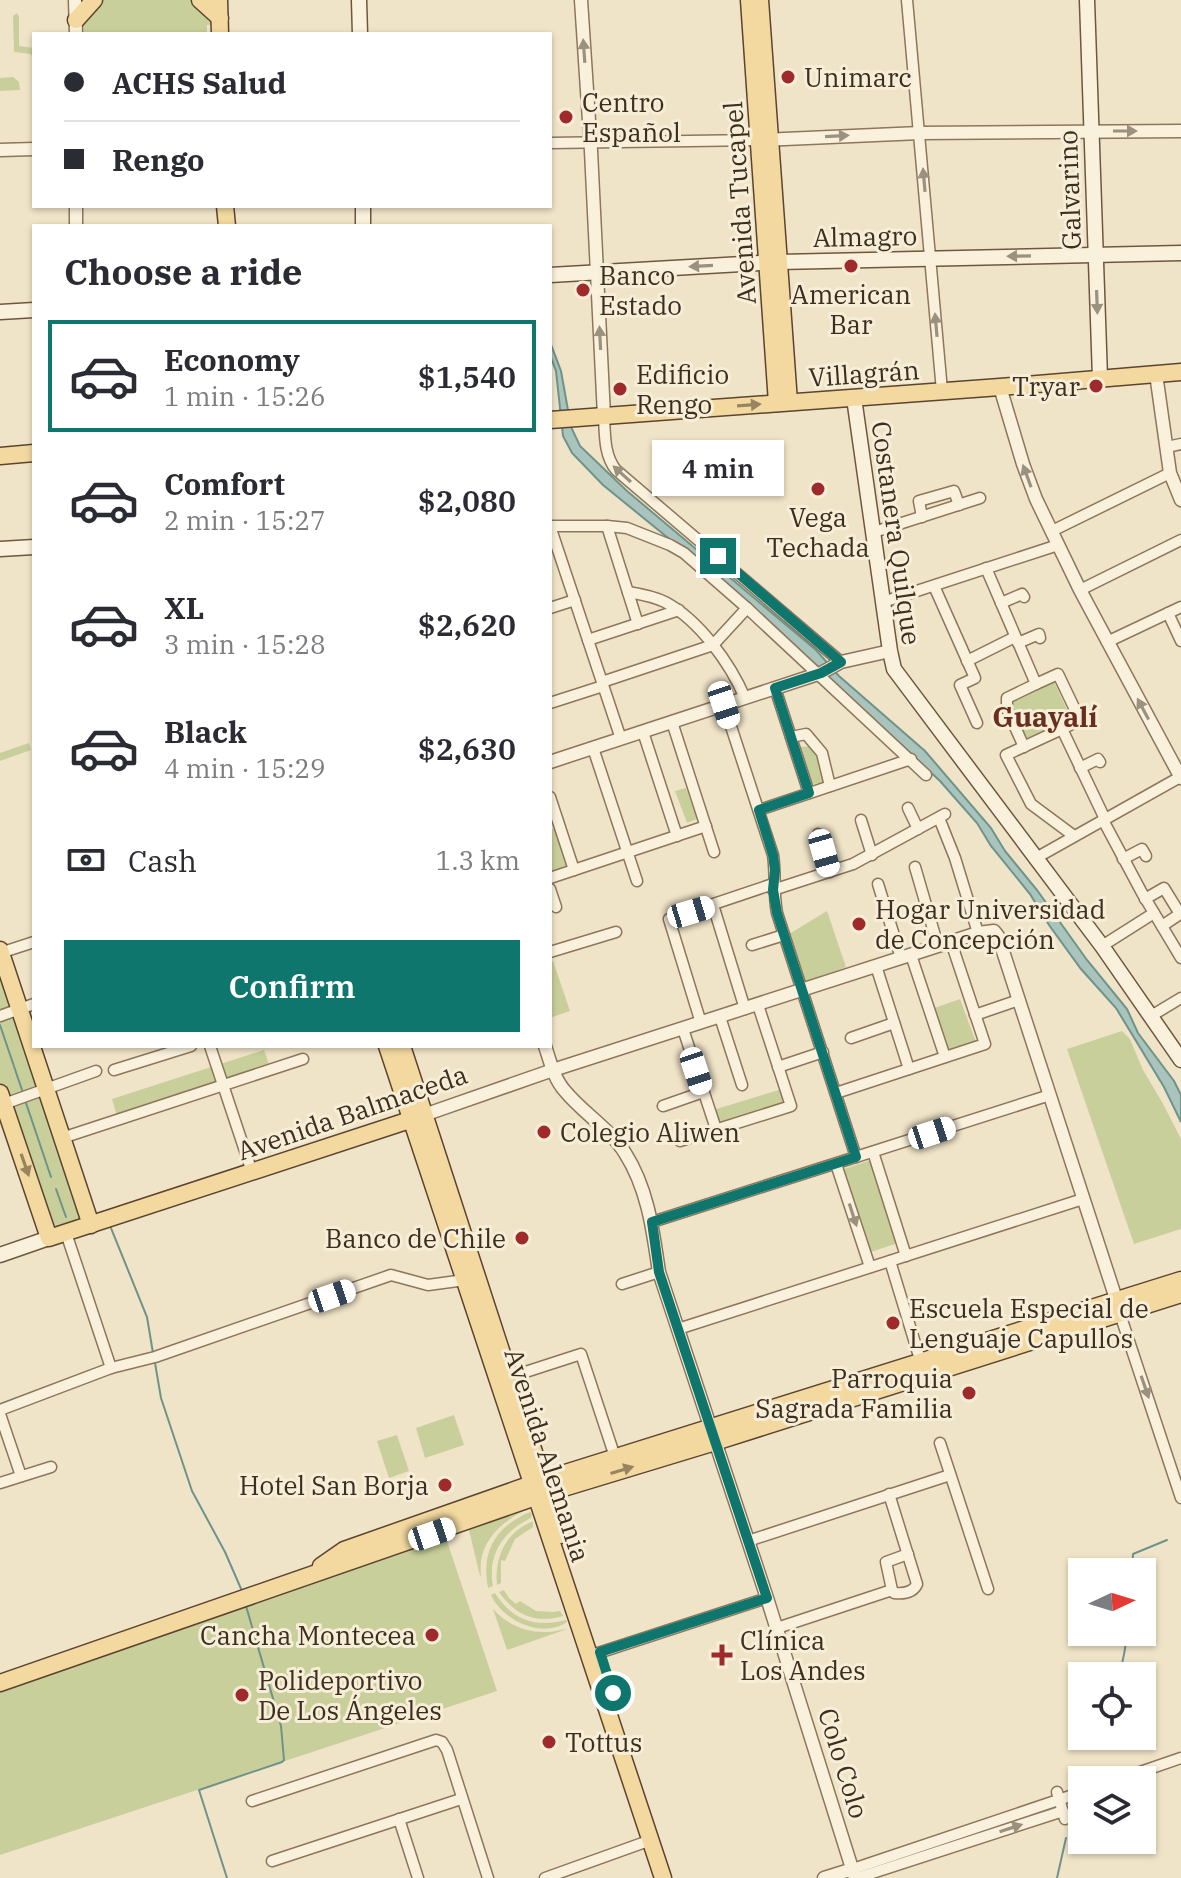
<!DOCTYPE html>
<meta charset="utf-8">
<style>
:root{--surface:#fff;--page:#f2f2f3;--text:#2b2b33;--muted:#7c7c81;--line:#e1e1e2;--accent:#0f766e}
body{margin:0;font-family:"IBM Plex Serif",serif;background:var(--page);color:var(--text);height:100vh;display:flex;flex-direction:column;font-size:30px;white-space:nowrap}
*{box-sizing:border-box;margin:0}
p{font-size:26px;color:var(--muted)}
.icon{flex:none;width:44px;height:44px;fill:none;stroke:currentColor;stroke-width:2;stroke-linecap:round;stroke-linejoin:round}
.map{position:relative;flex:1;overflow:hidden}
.details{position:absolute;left:32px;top:224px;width:520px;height:824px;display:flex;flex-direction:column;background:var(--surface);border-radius:0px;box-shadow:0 2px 6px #0004}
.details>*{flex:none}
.banner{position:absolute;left:32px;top:32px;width:520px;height:176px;border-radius:0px;box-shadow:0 2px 6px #0004;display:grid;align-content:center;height:176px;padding:0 32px;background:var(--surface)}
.needle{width:52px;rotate:86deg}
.tools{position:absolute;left:1068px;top:1558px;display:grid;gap:16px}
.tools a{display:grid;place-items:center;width:88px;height:88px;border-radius:0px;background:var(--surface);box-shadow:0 2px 6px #0004;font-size:40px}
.end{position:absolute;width:36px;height:36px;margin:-18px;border:10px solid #0f766e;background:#fff;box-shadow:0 0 0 4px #fff}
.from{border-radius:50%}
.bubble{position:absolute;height:56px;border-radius:0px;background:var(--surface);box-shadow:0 2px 6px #0004;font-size:26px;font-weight:600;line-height:56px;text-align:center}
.car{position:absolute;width:24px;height:48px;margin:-24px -12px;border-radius:10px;box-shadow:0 0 6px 2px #0007;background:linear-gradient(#fff 24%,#345 0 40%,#fff 0 76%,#345 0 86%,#fff 0)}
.banner b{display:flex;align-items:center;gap:28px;height:76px;font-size:30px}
.banner b+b{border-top:2px solid var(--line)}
.banner i{width:20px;height:20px;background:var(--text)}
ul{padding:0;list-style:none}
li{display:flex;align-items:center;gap:24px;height:112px;margin:0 16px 12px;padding:0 16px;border:4px solid transparent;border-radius:0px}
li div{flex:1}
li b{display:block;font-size:30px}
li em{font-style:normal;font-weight:600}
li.on{border-color:var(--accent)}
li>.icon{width:72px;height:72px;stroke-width:1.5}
h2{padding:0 32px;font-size:36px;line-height:96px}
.pay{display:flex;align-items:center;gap:20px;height:88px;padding:0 32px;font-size:30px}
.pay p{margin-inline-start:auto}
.cta{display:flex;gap:16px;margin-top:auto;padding:16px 32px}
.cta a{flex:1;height:92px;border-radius:0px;background:var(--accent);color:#fff;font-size:32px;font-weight:600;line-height:92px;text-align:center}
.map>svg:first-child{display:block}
</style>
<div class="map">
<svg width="1181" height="1878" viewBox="0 0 1181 1878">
<rect width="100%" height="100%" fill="#f0e4c8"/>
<g fill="#c9cf9b">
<path d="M76 0H218L219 25H207V34H84L83 24H77Z"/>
<path d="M17 13 19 17V46L34 48V81C31 72 35 62 31 54L14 52 13 16Z"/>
<path d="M13 77 19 82 20 90 0 91V78Z"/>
<path d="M1054 682 1071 718 1026 740 1009 704Z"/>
<path d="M29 743 31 750 0 761V753Z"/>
<path d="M810 746 820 756 825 783 810 784 800 747Z"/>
<path d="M686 788 697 819 687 823 675 791Z"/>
<path d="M555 828 567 867 550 874V830Z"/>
<path d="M827 911 846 967 804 983 789 934Z"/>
<path d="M553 961 570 1011 550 1018V962Z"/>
<path d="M0 963 87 1217 48 1229 0 1088Z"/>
<path d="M960 999 976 1042 949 1051 934 1008Z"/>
<path d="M1122 1031 1130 1039 1143 1070 1162 1102 1181 1139V1229L1134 1244 1067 1049Z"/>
<path d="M264 1050 270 1067 117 1116 112 1099Z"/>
<path d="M782 1089 787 1104 718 1125 713 1110Z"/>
<path d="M871 1160 898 1243 868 1253 841 1170Z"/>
<path d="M454 1415 464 1445 425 1458 416 1428Z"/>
<path d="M397 1435 409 1471 389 1478 377 1441Z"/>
<path d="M528 1506 529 1508C502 1521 477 1542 481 1575L480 1576 468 1526Z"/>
<path d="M530 1512 532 1514 531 1518C503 1531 487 1555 493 1586L488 1588C481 1551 495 1527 530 1512Z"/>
<path d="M531 1522H533V1527L515 1539 505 1561 501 1560V1583L497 1585C494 1557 506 1533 531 1522Z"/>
<path d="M446 1538 497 1691 0 1855V1690Z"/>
<path d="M504 1590 509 1598 516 1604 520 1601 536 1611 553 1612 560 1611 563 1616C536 1624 515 1615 499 1592Z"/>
<path d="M495 1593C512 1620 535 1628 566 1620L567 1622C542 1639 503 1621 491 1595Z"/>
<path d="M493 1609C507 1625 527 1633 548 1632 555 1632 562 1629 567 1629L507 1650Z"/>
</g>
<path fill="#a9c4bc" stroke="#6f938a" stroke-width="2" d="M550 342 561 371 571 427 580 446 627 491 816 650 839 676 925 751 991 828 1005 851 1037 890 1087 960 1127 1009 1138 1033 1174 1081 1181 1095V1122L1164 1087 1116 1008 1081 969 1049 925 1030 894 991 846 977 823 940 781 865 711 689 555 603 485 572 453 563 436 556 371 550 355Z"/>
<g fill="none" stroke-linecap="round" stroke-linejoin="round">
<g stroke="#6f938a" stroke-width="2">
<path d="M0 1025 22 1090"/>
<path d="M26 1103 51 1177"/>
<path d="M56 1189 66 1217"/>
<path d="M111 1228 147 1317 153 1353"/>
<path d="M155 1363 161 1398 192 1491 225 1552 242 1591"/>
<path d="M1132 1572 1133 1554 1167 1540"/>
<path d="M1119 1676C1123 1661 1126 1648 1127 1632"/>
<path d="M227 1878 199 1790 282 1762 284 1760 281 1726 246 1606"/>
<path d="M1057 1878 1066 1838"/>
</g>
<defs>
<g id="minor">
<path d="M907 0 942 391"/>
<path d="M550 143 759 140"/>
<path d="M604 416C605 435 604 455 616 470L841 662"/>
<path d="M1167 447 1181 444"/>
<path d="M922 517 919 501 954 491 959 505"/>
<path d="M550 526H607L627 528 670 545 684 553 747 608 926 775"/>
<path d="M550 526 621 739"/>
<path d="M607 526 638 624"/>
<path d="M1052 531 1170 473"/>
<path d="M874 532 980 498"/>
<path d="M986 568 1036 684 1058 674 1080 720 1062 729 1105 819"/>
<path d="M934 586 975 678 960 685 977 723"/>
<path d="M1080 590 1181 540"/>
<path d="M628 592C640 594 653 596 665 602 699 620 730 663 745 698"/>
<path d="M883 602 1058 545"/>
<path d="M1001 603 1022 594 1024 597"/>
<path d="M550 608 575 600"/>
<path d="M1168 613 1181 641"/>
<path d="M588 640 679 610"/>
<path d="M1107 642 1181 607"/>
<path d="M1018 643 1039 634 1040 638"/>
<path d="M967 661 1015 637"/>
<path d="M602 682 713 645 747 608"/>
<path d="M775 688 809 793"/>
<path d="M550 703 603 686"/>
<path d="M724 705 773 855C776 874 773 893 777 913L856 1157"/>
<path d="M672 722 714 852"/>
<path d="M1062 729 1006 755 1031 804 1074 836"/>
<path d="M643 732 677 836"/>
<path d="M791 737 806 734 822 753 830 786"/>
<path d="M1024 747 1007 709V698L1036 684"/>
<path d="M593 748 637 881"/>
<path d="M1080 768 1098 759 1100 762"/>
<path d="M550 797 574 870"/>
<path d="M908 808 918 829"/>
<path d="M759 810 911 759"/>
<path d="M939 818 955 858 978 933"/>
<path d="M861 820 872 855"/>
<path d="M1103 820 1142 893 1181 958"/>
<path d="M818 834 830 872"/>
<path d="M1036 858 1180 777"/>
<path d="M1123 859 1142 849 1146 856"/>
<path d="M915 867 938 946"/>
<path d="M550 878 706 826"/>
<path d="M878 884 901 958"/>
<path d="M550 889 556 907"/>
<path d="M773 890 853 864 945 814"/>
<path d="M1145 899 1164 888 1180 914 1162 926"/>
<path d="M713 905 745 1009"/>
<path d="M752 945 784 935"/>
<path d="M1102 946 1154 913"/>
<path d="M550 952 616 932"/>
<path d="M0 953 34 942"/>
<path d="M911 955 945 1057"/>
<path d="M876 966 909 1069"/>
<path d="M975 1015 1019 1000"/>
<path d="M0 1016 34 1004"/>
<path d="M1151 1016 1181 998"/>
<path d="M720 1017 742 1085"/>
<path d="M701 1023 669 919 773 884"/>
<path d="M683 1029 716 1129"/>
<path d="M851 1038 894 1023"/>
<path d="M210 1046 252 1172"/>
<path d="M778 1067 823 1052"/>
<path d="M114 1070 191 1046"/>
<path d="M836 1093 985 1044 951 942"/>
<path d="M4 1104 96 1071"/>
<path d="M663 1106 703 1092"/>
<path d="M62 1138 303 1059"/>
<path d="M680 1141 791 1106 758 1005"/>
<path d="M873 1152 906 1256"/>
<path d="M836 1164 870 1267"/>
<path d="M652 1222 1050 1095"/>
<path d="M66 1233 111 1368"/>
<path d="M890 1261 922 1366"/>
<path d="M622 1284 659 1272"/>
<path d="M1120 1314 1181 1498"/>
<path d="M678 1329 1083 1199"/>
<path d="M510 1377 581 1354 615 1457"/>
<path d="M0 1410 111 1368 155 1357 391 1275 428 1285 465 1280"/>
<path d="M0 1414 21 1476"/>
<path d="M940 1443 988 1589"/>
<path d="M0 1483 51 1467"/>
<path d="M889 1494 917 1584C913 1593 904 1594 894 1593L892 1590"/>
<path d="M748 1541 950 1475"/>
<path d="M777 1628 892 1590 886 1562 908 1554"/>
<path d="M589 1656 767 1598"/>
<path d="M1117 1780 1181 1758"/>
<path d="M1057 1792 1065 1819"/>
<path d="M252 1801 436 1740 442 1742 447 1750 488 1878"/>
<path d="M399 1819 418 1878"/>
<path d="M272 1861 461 1799"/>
<path d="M853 1869 1082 1792"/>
<path d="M545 1878 651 1840"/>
<path d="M857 1878 1063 1811"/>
</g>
<g id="tertiary">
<path d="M75 0 76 34"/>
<path d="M581 0 591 151 604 416"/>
<path d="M762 140 920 133 1181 131"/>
<path d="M0 150 34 149"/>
<path d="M76 226V206"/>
<path d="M1156 374 1170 473 1181 500"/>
<path d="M1000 387 1023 464 1036 499 1080 590 1181 778"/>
<path d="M550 762 821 673 841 662 890 651"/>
<path d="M545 1046C550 1061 554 1079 565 1091 583 1113 610 1129 625 1153 648 1189 653 1231 659 1272L767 1598 855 1878"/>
<path d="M424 1115 553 1070 978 933 994 931 998 936 1119 1308"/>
<path d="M824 1878 853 1869"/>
</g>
<g id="secondary">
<path d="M359 0 360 34"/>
<path d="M1087 0 1100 378"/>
<path d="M363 206V226"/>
<path d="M550 275 779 262 1181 253"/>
<path d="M0 312 34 310"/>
<path d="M854 398 890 651 894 669 1102 946 1181 1060"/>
<path d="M0 549 34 547"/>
<path d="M0 1255 49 1238"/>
</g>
<g id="primary">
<path d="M200 0 220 18"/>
<path d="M219 0 220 34"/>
<path d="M749 0 777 403"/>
<path d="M760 0 789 402"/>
<path d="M76 20 94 0"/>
<path d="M225 206 227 226"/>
<path d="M550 420 1000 387 1181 372"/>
<path d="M0 456 34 453"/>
<path d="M0 950 91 1225"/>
<path d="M387 1046 663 1878"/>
<path d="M402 1046 561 1535"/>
<path d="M0 1093 49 1238 419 1117"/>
<path d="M321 1566 344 1550 543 1480 1181 1280"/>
<path d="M0 1683 547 1493 715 1442 1181 1294"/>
</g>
</defs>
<use href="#minor" stroke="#8d765c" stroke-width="13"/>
<use href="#tertiary" stroke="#8d765c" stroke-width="15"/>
<use href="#secondary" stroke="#6f573f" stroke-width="17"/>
<use href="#primary" stroke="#5b4430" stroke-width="19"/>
<use href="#minor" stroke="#faf1dc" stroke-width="10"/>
<use href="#tertiary" stroke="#faf1dc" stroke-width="12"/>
<use href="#secondary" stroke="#faf1dc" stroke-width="14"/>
<use href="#primary" stroke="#f3d9a0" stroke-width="16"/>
</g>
<defs><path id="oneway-solid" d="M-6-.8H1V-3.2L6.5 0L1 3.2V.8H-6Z" transform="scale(2)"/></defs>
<g fill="#9c907e">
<use href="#oneway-solid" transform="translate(584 51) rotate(-94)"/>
<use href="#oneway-solid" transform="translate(1125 131)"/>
<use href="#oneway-solid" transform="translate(837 136) rotate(-3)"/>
<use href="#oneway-solid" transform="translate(924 180) rotate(-95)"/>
<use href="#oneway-solid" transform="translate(1019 256) rotate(179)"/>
<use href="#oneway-solid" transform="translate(701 266) rotate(177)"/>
<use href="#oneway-solid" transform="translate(1097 302) rotate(88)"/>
<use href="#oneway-solid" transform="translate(936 325) rotate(-95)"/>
<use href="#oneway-solid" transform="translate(600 338) rotate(-93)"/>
<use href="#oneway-solid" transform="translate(622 474) rotate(-138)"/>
<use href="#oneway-solid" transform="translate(1027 476) rotate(-110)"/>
<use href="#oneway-solid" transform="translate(1143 709) rotate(-118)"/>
<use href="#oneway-solid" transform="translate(853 1215) rotate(72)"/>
<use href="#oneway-solid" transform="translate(1145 1387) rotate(71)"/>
<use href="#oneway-solid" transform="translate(1011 1828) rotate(-18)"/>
</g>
<g fill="#988460">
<use href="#oneway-solid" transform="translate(749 405) rotate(-4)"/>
<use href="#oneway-solid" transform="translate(25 1165) rotate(71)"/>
<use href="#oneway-solid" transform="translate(622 1470) rotate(-17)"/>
</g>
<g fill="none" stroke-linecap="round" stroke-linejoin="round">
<path stroke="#0f766e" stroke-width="10" d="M613 1693 600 1652 767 1598 659 1272 652 1222 856 1157 777 913 773 890 775 870 773 855 759 810 809 793 775 688 821 673 841 662 718 556"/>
</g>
<g fill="#9e2a2b" stroke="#f7eed8" stroke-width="3">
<circle cx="788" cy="77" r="8"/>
<circle cx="566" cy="117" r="8"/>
<circle cx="851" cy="266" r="8"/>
<circle cx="583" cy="290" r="8"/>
<circle cx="1096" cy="386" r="8"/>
<circle cx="620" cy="389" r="8"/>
<circle cx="818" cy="489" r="8"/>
<circle cx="859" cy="924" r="8"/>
<circle cx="544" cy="1132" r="8"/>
<circle cx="522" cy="1238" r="8"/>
<circle cx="893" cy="1323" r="8"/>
<circle cx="969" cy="1393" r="8"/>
<circle cx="445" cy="1485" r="8"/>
<circle cx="432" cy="1635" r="8"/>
<path d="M718 1643h8v8h8v8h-8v8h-8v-8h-8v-8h8z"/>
<circle cx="242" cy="1695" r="8"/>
<circle cx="549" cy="1742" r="8"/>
</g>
<g text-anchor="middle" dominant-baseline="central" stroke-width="6" stroke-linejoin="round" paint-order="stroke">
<g font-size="26" fill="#3d2e20" stroke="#f7eed8" text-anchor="start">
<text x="804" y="77">Unimarc</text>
<text x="582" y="102">Centro<tspan x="582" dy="30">Español</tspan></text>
<text x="599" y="275">Banco<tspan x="599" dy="30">Estado</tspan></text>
<text x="851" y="294" text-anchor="middle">American<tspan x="851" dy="30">Bar</tspan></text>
<text x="636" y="374">Edificio<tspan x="636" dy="30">Rengo</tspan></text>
<text x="1080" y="386" text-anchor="end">Tryar</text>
<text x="818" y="517" text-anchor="middle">Vega<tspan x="818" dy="30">Techada</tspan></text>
<text x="875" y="909">Hogar Universidad<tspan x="875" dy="30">de Concepción</tspan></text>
<text x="560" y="1132">Colegio Aliwen</text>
<text x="506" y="1238" text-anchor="end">Banco de Chile</text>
<text x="909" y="1308">Escuela Especial de<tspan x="909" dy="30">Lenguaje Capullos</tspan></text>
<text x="953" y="1378" text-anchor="end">Parroquia<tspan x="953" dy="30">Sagrada Familia</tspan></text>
<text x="429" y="1485" text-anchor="end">Hotel San Borja</text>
<text x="416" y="1635" text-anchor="end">Cancha Montecea</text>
<text x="740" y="1640">Clínica<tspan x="740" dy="30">Los Andes</tspan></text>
<text x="258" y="1680">Polideportivo<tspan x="258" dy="30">De Los Ángeles</tspan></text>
<text x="565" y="1742">Tottus</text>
</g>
<g font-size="26" fill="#3d2e20" stroke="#f7eed8">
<text transform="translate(1069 190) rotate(-92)">Galvarino</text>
<text transform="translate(739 203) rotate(-94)">Avenida Tucapel</text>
<text transform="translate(865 236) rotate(-1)">Almagro</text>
<text transform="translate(864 373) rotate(-4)">Villagrán</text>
<text transform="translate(897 533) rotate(82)">Costanera Quilque</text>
<text transform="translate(352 1112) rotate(-19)">Avenida Balmaceda</text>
<text transform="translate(548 1455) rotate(72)">Avenida Alemania</text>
<text transform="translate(844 1763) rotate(73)">Colo Colo</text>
</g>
<g font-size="28" font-weight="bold" fill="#6b2e1e" stroke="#f7eed8">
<text x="1045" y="716">Guayalí</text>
</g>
</g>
</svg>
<div class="tools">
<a><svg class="needle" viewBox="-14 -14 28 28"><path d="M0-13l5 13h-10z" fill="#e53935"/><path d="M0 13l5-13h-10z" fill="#7c7c81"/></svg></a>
<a><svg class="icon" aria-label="locate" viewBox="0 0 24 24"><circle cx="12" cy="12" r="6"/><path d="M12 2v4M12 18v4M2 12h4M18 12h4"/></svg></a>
<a><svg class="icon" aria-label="layers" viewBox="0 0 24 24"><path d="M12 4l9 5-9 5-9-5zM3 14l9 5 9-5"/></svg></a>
</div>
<i class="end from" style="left:613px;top:1693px"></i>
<i class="end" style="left:718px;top:556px"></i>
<div class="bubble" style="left:652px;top:440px;width:132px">4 min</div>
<i class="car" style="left:724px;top:705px;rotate:162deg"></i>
<i class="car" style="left:824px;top:853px;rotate:164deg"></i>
<i class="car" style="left:691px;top:912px;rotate:73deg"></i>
<i class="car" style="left:696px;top:1071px;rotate:162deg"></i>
<i class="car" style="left:932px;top:1133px;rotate:72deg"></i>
<i class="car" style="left:332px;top:1296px;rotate:71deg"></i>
<i class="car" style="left:432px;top:1534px;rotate:71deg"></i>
<div class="banner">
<b><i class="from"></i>ACHS Salud</b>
<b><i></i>Rengo</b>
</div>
<section class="details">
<h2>Choose a ride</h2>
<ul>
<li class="on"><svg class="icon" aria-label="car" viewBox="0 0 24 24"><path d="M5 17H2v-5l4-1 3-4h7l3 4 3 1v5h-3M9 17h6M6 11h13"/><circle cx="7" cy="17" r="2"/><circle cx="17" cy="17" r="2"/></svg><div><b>Economy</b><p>1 min · 15:26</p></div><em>$1,540</em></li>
<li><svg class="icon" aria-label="car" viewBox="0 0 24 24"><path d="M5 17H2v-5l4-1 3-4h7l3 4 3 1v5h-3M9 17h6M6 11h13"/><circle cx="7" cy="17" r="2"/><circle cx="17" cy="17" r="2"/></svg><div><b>Comfort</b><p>2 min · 15:27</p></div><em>$2,080</em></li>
<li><svg class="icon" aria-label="car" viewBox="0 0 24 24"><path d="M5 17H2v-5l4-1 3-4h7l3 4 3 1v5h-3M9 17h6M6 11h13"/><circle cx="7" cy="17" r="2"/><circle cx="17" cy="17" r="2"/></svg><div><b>XL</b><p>3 min · 15:28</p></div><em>$2,620</em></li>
<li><svg class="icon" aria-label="car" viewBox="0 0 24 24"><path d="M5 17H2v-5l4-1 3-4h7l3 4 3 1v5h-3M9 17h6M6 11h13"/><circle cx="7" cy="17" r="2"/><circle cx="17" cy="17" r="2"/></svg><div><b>Black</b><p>4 min · 15:29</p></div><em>$2,630</em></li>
</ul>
<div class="pay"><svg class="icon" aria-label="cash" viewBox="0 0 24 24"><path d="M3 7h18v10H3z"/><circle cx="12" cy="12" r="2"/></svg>Cash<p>1.3 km</p></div>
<div class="cta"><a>Confirm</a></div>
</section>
</div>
